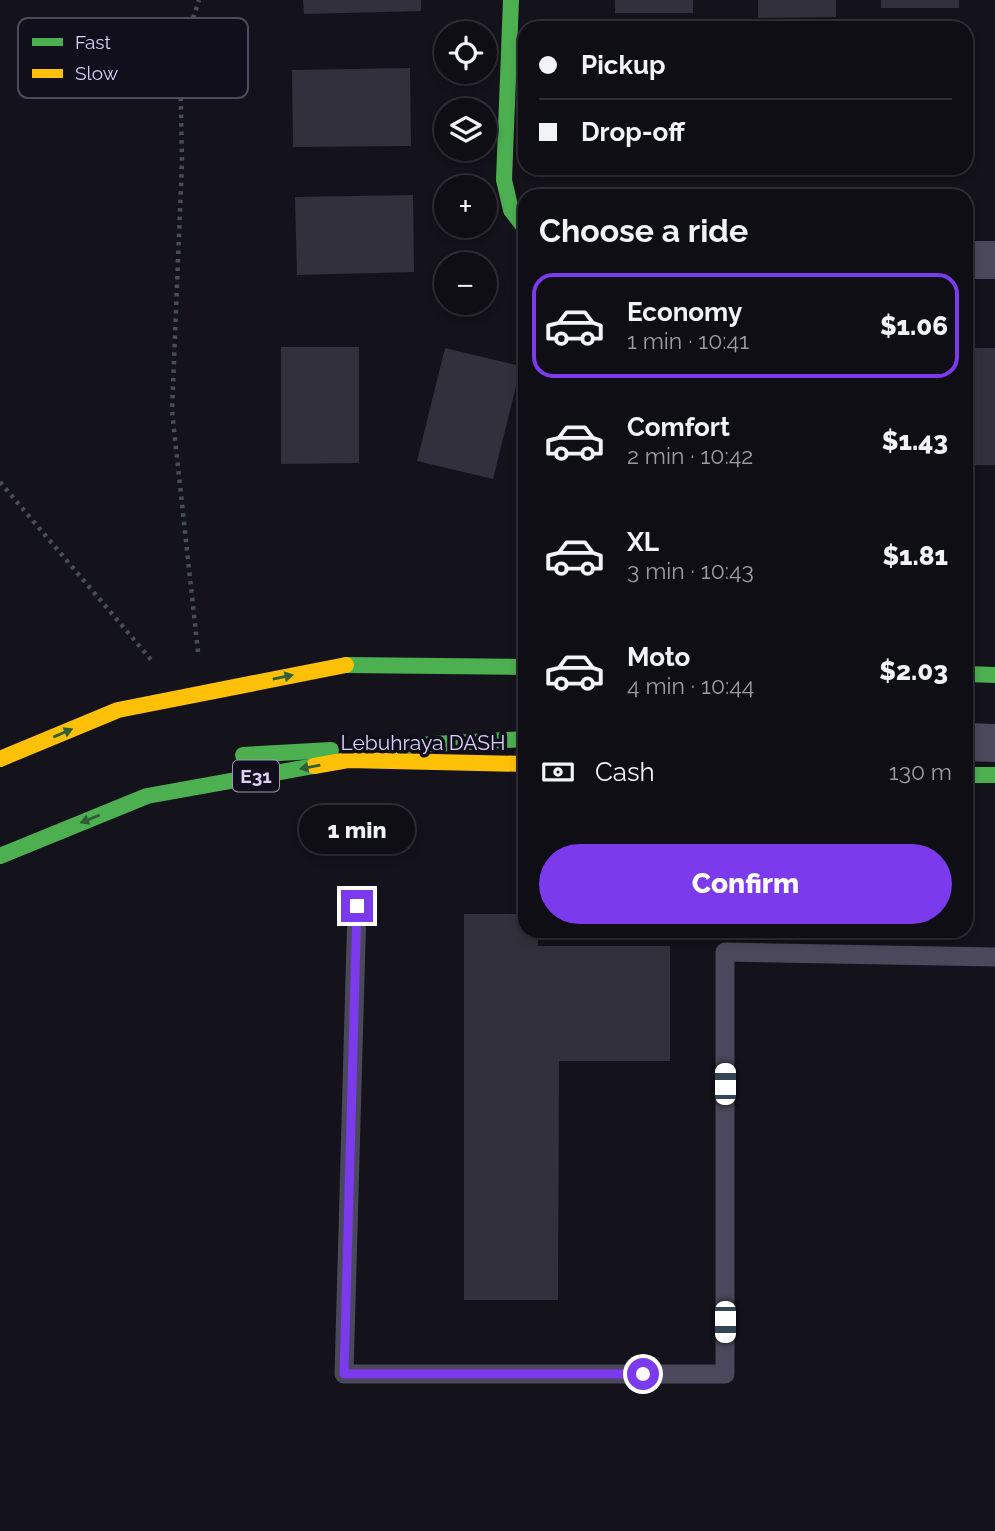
<!DOCTYPE html>
<meta charset="utf-8">
<style>
:root{--surface:#0f0e14;--page:#18171d;--text:#f1f3f6;--muted:#9b9ca0;--line:#2f2e34;--accent:#7c3aed}
body{margin:0;font-family:Raleway,sans-serif;background:var(--page);color:var(--text);height:100vh;display:flex;flex-direction:column;font-size:26px;white-space:nowrap}
*{box-sizing:border-box;margin:0}
p{font-size:23px;color:var(--muted)}
.icon{flex:none;width:38px;height:38px;fill:none;stroke:currentColor;stroke-width:2;stroke-linecap:round;stroke-linejoin:round}
.map{position:relative;flex:1;overflow:hidden}
.sheet{position:absolute;left:518px;top:189px;width:455px;height:749px;display:flex;flex-direction:column;background:var(--surface);border-radius:21px;box-shadow:0 4px 10px #0003,0 0 0 2px var(--line)}
.sheet>*{flex:none}
.guide{position:absolute;left:518px;top:21px;width:455px;height:154px;border-radius:21px;box-shadow:0 4px 10px #0003,0 0 0 2px var(--line);display:grid;align-content:center;height:154px;padding:0 21px;background:var(--surface)}
.buttons{position:absolute;left:434px;top:21px;display:grid;gap:14px}
.buttons a{display:grid;place-items:center;width:63px;height:63px;border-radius:50%;background:var(--surface);box-shadow:0 4px 10px #0003,0 0 0 2px var(--line);font-size:35px}
.end{position:absolute;width:32px;height:32px;margin:-16px;border:9px solid #7c3aed;background:#fff;box-shadow:0 0 0 4px #fff}
.from{border-radius:50%}
.bubble{position:absolute;height:49px;border-radius:24px;background:var(--surface);box-shadow:0 4px 10px #0003,0 0 0 2px var(--line);font-size:23px;font-weight:800;line-height:49px;text-align:center}
.car{position:absolute;width:21px;height:42px;margin:-21px -10px;border-radius:9px;box-shadow:0 0 5px 2px #0007;background:linear-gradient(#fff 24%,#345 0 40%,#fff 0 76%,#345 0 86%,#fff 0)}
.guide b{display:flex;align-items:center;gap:24px;height:66px;font-size:26px}
.guide b+b{border-top:2px solid var(--line)}
.guide i{width:18px;height:18px;background:var(--text)}
ul{padding:0;list-style:none}
li{display:flex;align-items:center;gap:21px;height:105px;margin:0 14px 10px;padding:0 7px;border:4px solid transparent;border-radius:21px}
li div{flex:1}
li b{display:block;font-size:26px}
li em{font-style:normal;font-weight:800}
li.selected{border-color:var(--accent)}
li>.icon{width:63px;height:63px;stroke-width:1.5}
h2{padding:0 21px;font-size:32px;line-height:84px}
.pay{display:flex;align-items:center;gap:18px;height:77px;padding:0 21px;font-size:26px}
.pay p{margin-inline-start:auto}
.cta{display:flex;gap:14px;margin-top:auto;padding:14px 21px}
.cta a{flex:1;height:80px;border-radius:42px;background:var(--accent);color:#fff;font-size:28px;font-weight:800;line-height:80px;text-align:center}
.map>svg:first-child{display:block}
</style>
<div class="map">
<svg width="995" height="1531" viewBox="0 0 995 1531">
<rect width="100%" height="100%" fill="#14121a"/>
<g fill="#32303c">
<path d="M303 0H421V11L304 14Z"/>
<rect x="615" y="0" width="78" height="13"/>
<path d="M758 0H836V17L758 18Z"/>
<rect x="881" y="0" width="78" height="8"/>
<path d="M410 68 411 146 293 147 292 70Z"/>
<rect x="610" y="168" width="78" height="7"/>
<path d="M746 168H824V173L746 174Z"/>
<rect x="874" y="168" width="78" height="7"/>
<path d="M413 195 414 272 297 275 295 197Z"/>
<path d="M281 347H359V463L281 464Z"/>
<path d="M445 348 521 366 493 479 417 461Z"/>
<rect x="966" y="348" width="29" height="117"/>
<path d="M464 914H525V931H538V946H670V1061H559L558 1300H464Z"/>
</g>
<g fill="none" stroke-linecap="round" stroke-linejoin="round">
<g stroke="#464e59" stroke-width="4.5" stroke-dasharray="3.5 5" stroke-linecap="butt">
<path d="M0 482 153 662"/>
<path d="M198 652 172 411 182 161 180 59 199 0"/>
</g>
<path stroke="#4a485a" stroke-width="19" d="M357 906 344 1374H725V952L995 957"/>
<g stroke="#4a485a" stroke-width="38">
<path d="M966 260H995"/>
<path d="M966 742 995 743"/>
</g>
<g stroke="#4caf50" stroke-width="16">
<path d="M511 0 504 180 511 210 525 228"/>
<path d="M966 674 995 675"/>
<path d="M398 746 525 739"/>
<path d="M243 755 331 750"/>
<path d="M966 775H995"/>
<path d="M0 856 147 796 314 766"/>
</g>
<path stroke="#ffc107" stroke-width="16" d="M314 766 348 760 525 764"/>
<path stroke="#4caf50" stroke-width="16" d="M346 665 525 667"/>
<path stroke="#ffc107" stroke-width="16" d="M0 759 118 710 346 665"/>
</g>
<defs><path id="oneway-solid" d="M-6-.8H1V-3.2L6.5 0L1 3.2V.8H-6Z" transform="scale(1.75)"/></defs>
<g fill="#2f5f36">
<use href="#oneway-solid" transform="translate(283 677) rotate(-11)"/>
<use href="#oneway-solid" transform="translate(63 733) rotate(-23)"/>
<use href="#oneway-solid" transform="translate(310 767) rotate(170)"/>
<use href="#oneway-solid" transform="translate(90 819) rotate(158)"/>
</g>
<g fill="none" stroke-linecap="round" stroke-linejoin="round">
<path stroke="#7c3aed" stroke-width="9" d="M357 906 344 1374H643"/>
</g>
<g text-anchor="middle" dominant-baseline="central" stroke-width="7" stroke-linejoin="round" paint-order="stroke">
<rect fill="#120f1d" stroke="#9d97b7" stroke-width="2" x="233" y="760.5" width="46" height="31" rx="5"/>
<g font-size="19" font-weight="bold" fill="#d9d1f9">
<text x="256" y="776">E31</text>
</g>
<g font-size="21" fill="#d9d1f9" stroke="#120f1d">
<text x="423" y="742">Lebuhraya DASH</text>
</g>
</g>
<rect x="18" y="18" width="230" height="80" rx="10" fill="#120f1d" stroke="#4e495f" stroke-width="2"/>
<rect x="32" y="38" width="31" height="8" fill="#4caf50"/>
<rect x="32" y="69" width="31" height="9" fill="#ffc107"/>
<g font-size="19" fill="#d9d1f9">
<text x="75" y="49">Fast</text>
<text x="75" y="80">Slow</text>
</g>
</svg>
<div class="buttons">
<a><svg class="icon" aria-label="locate" viewBox="0 0 24 24"><circle cx="12" cy="12" r="6"/><path d="M12 2v4M12 18v4M2 12h4M18 12h4"/></svg></a>
<a><svg class="icon" aria-label="layers" viewBox="0 0 24 24"><path d="M12 4l9 5-9 5-9-5zM3 14l9 5 9-5"/></svg></a>
<a>+</a>
<a>−</a>
</div>
<i class="end from" style="left:643px;top:1374px"></i>
<i class="end" style="left:357px;top:906px"></i>
<div class="bubble" style="left:299px;top:805px;width:116px">1 min</div>
<i class="car" style="left:725px;top:1084px;rotate:0deg"></i>
<i class="car" style="left:725px;top:1322px;rotate:180deg"></i>
<div class="guide">
<b><i class="from"></i>Pickup</b>
<b><i></i>Drop-off</b>
</div>
<section class="sheet">
<h2>Choose a ride</h2>
<ul>
<li class="selected"><svg class="icon" aria-label="car" viewBox="0 0 24 24"><path d="M5 17H2v-5l4-1 3-4h7l3 4 3 1v5h-3M9 17h6M6 11h13"/><circle cx="7" cy="17" r="2"/><circle cx="17" cy="17" r="2"/></svg><div><b>Economy</b><p>1 min · 10:41</p></div><em>$1.06</em></li>
<li><svg class="icon" aria-label="car" viewBox="0 0 24 24"><path d="M5 17H2v-5l4-1 3-4h7l3 4 3 1v5h-3M9 17h6M6 11h13"/><circle cx="7" cy="17" r="2"/><circle cx="17" cy="17" r="2"/></svg><div><b>Comfort</b><p>2 min · 10:42</p></div><em>$1.43</em></li>
<li><svg class="icon" aria-label="car" viewBox="0 0 24 24"><path d="M5 17H2v-5l4-1 3-4h7l3 4 3 1v5h-3M9 17h6M6 11h13"/><circle cx="7" cy="17" r="2"/><circle cx="17" cy="17" r="2"/></svg><div><b>XL</b><p>3 min · 10:43</p></div><em>$1.81</em></li>
<li><svg class="icon" aria-label="car" viewBox="0 0 24 24"><path d="M5 17H2v-5l4-1 3-4h7l3 4 3 1v5h-3M9 17h6M6 11h13"/><circle cx="7" cy="17" r="2"/><circle cx="17" cy="17" r="2"/></svg><div><b>Moto</b><p>4 min · 10:44</p></div><em>$2.03</em></li>
</ul>
<div class="pay"><svg class="icon" aria-label="cash" viewBox="0 0 24 24"><path d="M3 7h18v10H3z"/><circle cx="12" cy="12" r="2"/></svg>Cash<p>130 m</p></div>
<div class="cta"><a>Confirm</a></div>
</section>
</div>
